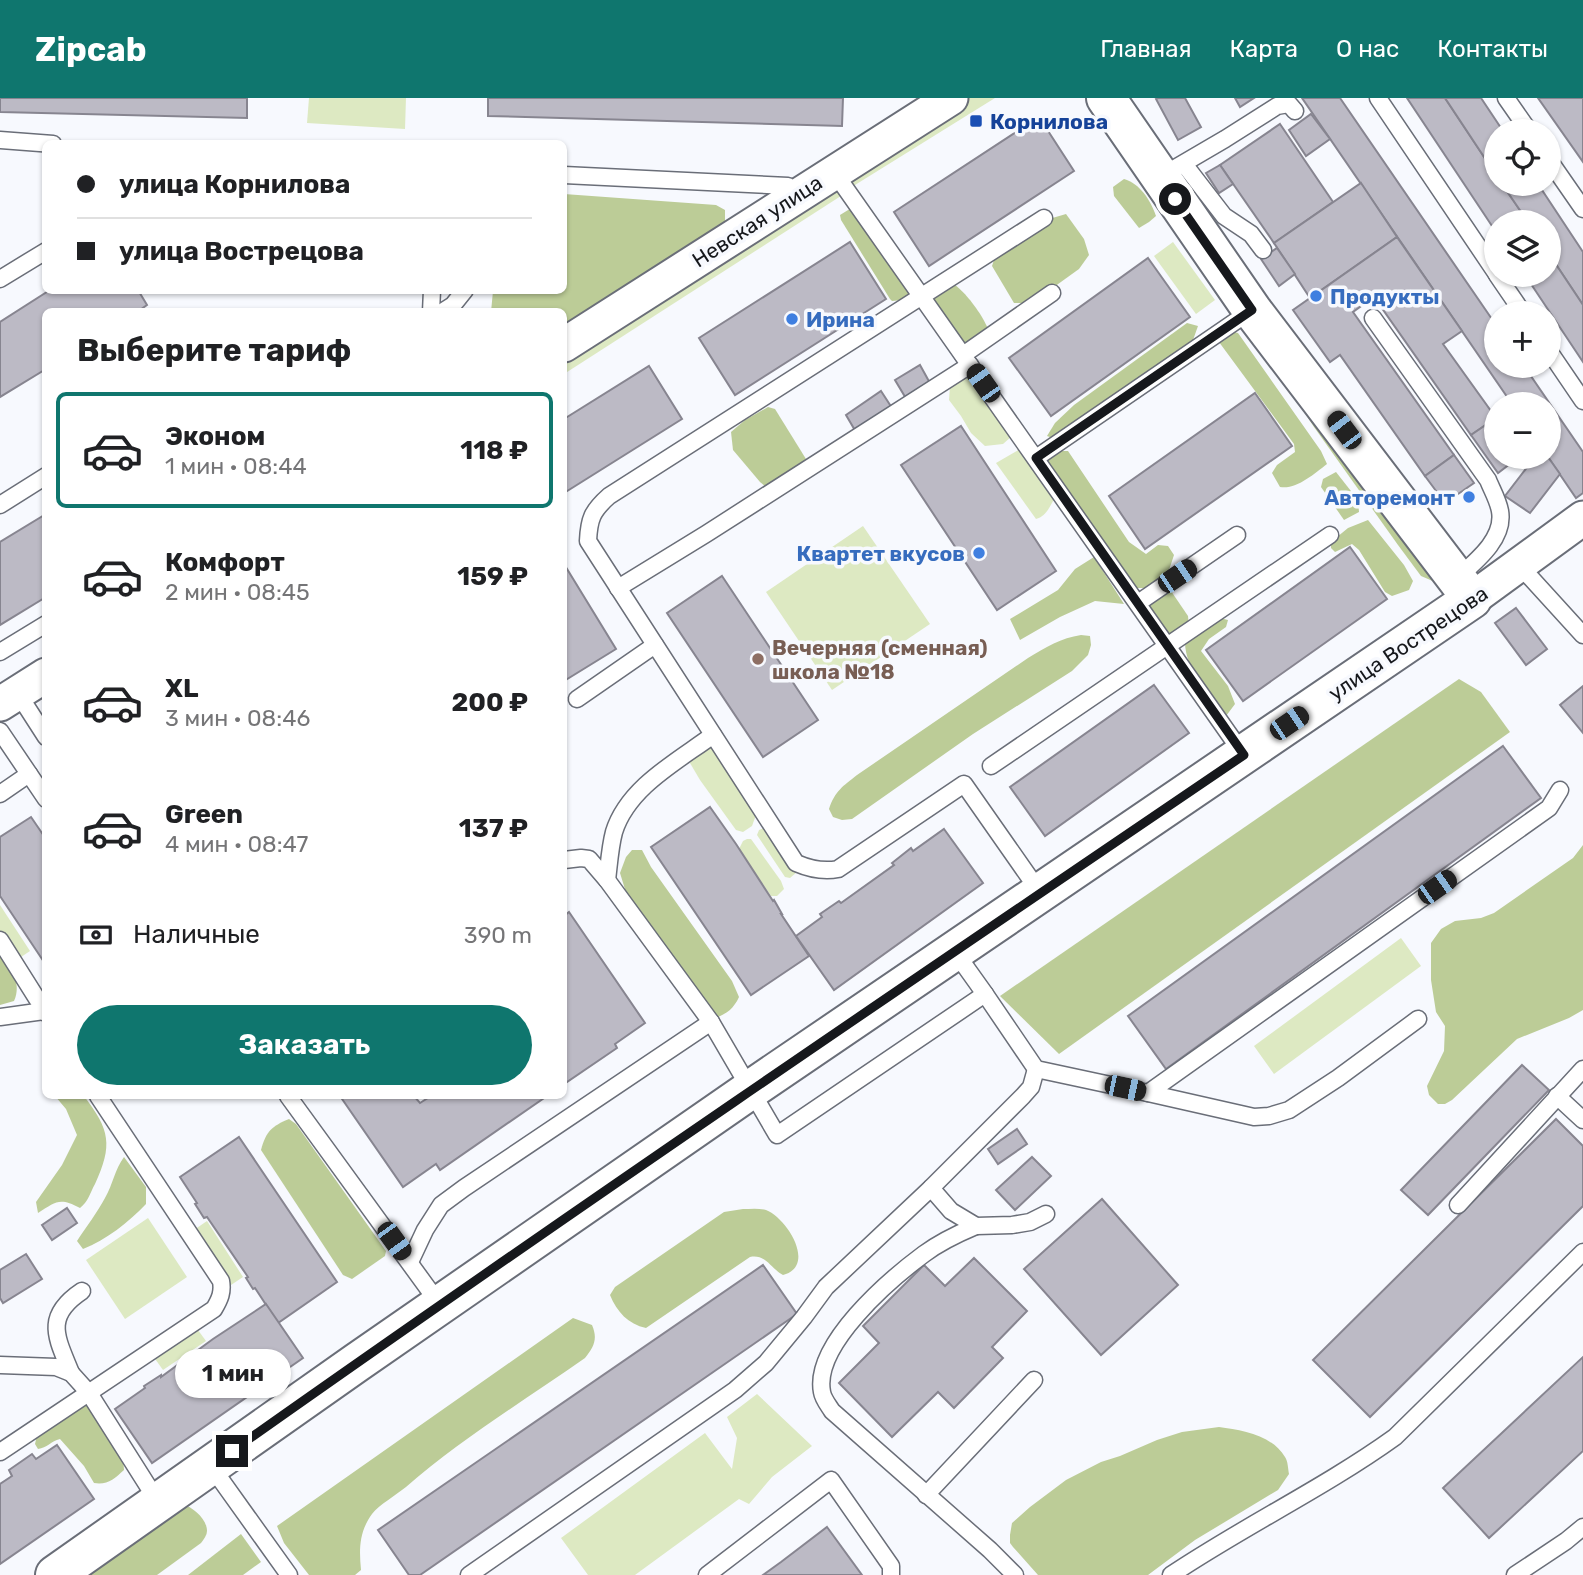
<!DOCTYPE html>
<html lang="ru">
<meta charset="utf-8">
<style>
:root{--surface:#fff;--page:#f6f6f6;--text:#202124;--muted:#757577;--line:#e0e0e0;--accent:#0f766e}
body{margin:0;font-family:Rubik,sans-serif;background:var(--page);color:var(--text);height:100vh;display:flex;flex-direction:column;font-size:26px;white-space:nowrap}
*{box-sizing:border-box;margin:0}
p{font-size:23px;color:var(--muted)}
.icon{flex:none;width:38px;height:38px;fill:none;stroke:currentColor;stroke-width:2;stroke-linecap:round;stroke-linejoin:round}
.map{position:relative;flex:1;overflow:hidden}
.panel{position:absolute;left:42px;top:210px;width:525px;height:791px;display:flex;flex-direction:column;background:var(--surface);border-radius:10px;box-shadow:0 2px 5px #0004}
.panel>*{flex:none}
.guide{position:absolute;left:42px;top:42px;width:525px;height:154px;border-radius:10px;box-shadow:0 2px 5px #0004;display:grid;align-content:center;height:154px;padding:0 35px;background:var(--surface)}
.controls{position:absolute;left:1484px;top:21px;display:grid;gap:14px}
.controls a{display:grid;place-items:center;width:77px;height:77px;border-radius:50%;background:var(--surface);box-shadow:0 2px 5px #0004;font-size:35px}
.end{position:absolute;width:32px;height:32px;margin:-16px;border:9px solid #16181c;background:#fff;box-shadow:0 0 0 4px #fff}
.from{border-radius:50%}
.bubble{position:absolute;height:49px;border-radius:24px;background:var(--surface);box-shadow:0 2px 5px #0004;font-size:23px;font-weight:700;line-height:49px;text-align:center}
.car{position:absolute;width:21px;height:42px;margin:-21px -10px;border-radius:9px;box-shadow:0 0 5px 2px #0007;background:linear-gradient(#222 24%,#8ab4d8 0 40%,#222 0 76%,#8ab4d8 0 86%,#222 0)}
.guide b{display:flex;align-items:center;gap:24px;height:66px;font-size:26px}
.guide b+b{border-top:2px solid var(--line)}
.guide i{width:18px;height:18px;background:var(--text)}
ul{padding:0;list-style:none}
li{display:flex;align-items:center;gap:21px;height:116px;margin:0 14px 10px;padding:0 21px;border:4px solid transparent;border-radius:10px}
li div{flex:1}
li b{display:block;font-size:26px}
li em{font-style:normal;font-weight:700}
li.on{border-color:var(--accent)}
li>.icon{width:63px;height:63px;stroke-width:1.5}
h2{padding:0 35px;font-size:32px;line-height:84px}
.pay{display:flex;align-items:center;gap:18px;height:77px;padding:0 35px;font-size:26px}
.pay p{margin-inline-start:auto}
.cta{display:flex;gap:14px;margin-top:auto;padding:14px 35px}
.cta a{flex:1;height:80px;border-radius:42px;background:var(--accent);color:#fff;font-size:28px;font-weight:700;line-height:80px;text-align:center}
header{display:flex;align-items:center;gap:42px;box-sizing:border-box;height:98px;padding:0 35px;background:var(--accent);color:#fff}
header strong{font-size:33px}
nav{display:flex;gap:38px;margin-inline-start:auto;font-size:24px}
.map>svg:first-child{display:block}
</style>
<header>
<strong>Zipcab</strong>
<nav><a>Главная</a><a>Карта</a><a>О нас</a><a>Контакты</a></nav>
</header>
<div class="map">
<svg width="1583" height="1477" viewBox="0 0 1583 1477">
<rect width="100%" height="100%" fill="#f7f9fe"/>
<g fill="#dde9c2">
<path d="M309 0H406L405 31 307 25Z"/>
<path d="M957 0H995L855 87 846 85Z"/>
<path d="M833 78 844 96 564 276V248Z"/>
<path d="M1173 144 1215 202 1196 216 1154 158Z"/>
<path d="M970 277 1012 338 1003 346 985 348 971 335 961 318 949 302 950 288Z"/>
<path d="M1020 351 1050 390 1054 401C1050 409 1045 419 1036 421L996 365Z"/>
<path d="M863 428 930 526 832 592 766 494Z"/>
<path d="M704 647 711 649 756 717 752 728 743 734 736 732 700 682 690 665 691 659Z"/>
<path d="M764 730 769 734 797 774 790 780 785 779 757 737 759 732Z"/>
<path d="M747 741H751L781 783 784 791 777 798H771L739 751 743 743Z"/>
<path d="M0 807 30 853 18 861 0 833Z"/>
<path d="M1401 840 1421 868 1274 976 1254 948Z"/>
<path d="M148 1120 187 1179 125 1221 86 1162Z"/>
<path d="M207 1123 243 1179 228 1189 191 1134Z"/>
<path d="M195 1228 206 1243 163 1272 153 1258Z"/>
<path d="M757 1296 812 1348 772 1379 749 1406 739 1401 635 1477H588L561 1440 705 1335 732 1371 737 1340 727 1319Z"/>
</g>
<g fill="#bccc97">
<path d="M1124 81C1140 86 1150 101 1156 118L1149 124 1139 130 1114 98 1113 89Z"/>
<path d="M564 96 716 107 725 112V124L716 137 564 229V214H491L493 193 564 192Z"/>
<path d="M853 109 911 193C908 200 899 203 892 203L890 201 841 122 840 117Z"/>
<path d="M1066 116 1084 141 1089 157 1079 171 1047 194 1028 205H1014L992 168 995 159 1049 121Z"/>
<path d="M951 184C966 194 982 216 989 233L964 252 930 199Z"/>
<path d="M1187 225 1198 228 1193 242 1162 267 1055 341 1047 338 1055 325 1074 307Z"/>
<path d="M1230 233 1238 235 1321 353 1327 366C1314 376 1296 392 1280 389L1272 375 1277 367 1295 354 1294 346 1219 244Z"/>
<path d="M1289 291 1435 484 1421 478 1398 447 1314 329Z"/>
<path d="M768 309 775 311 806 361 796 370 766 389 760 384 733 352 731 334 745 322Z"/>
<path d="M1059 353H1068L1129 444 1146 456 1158 447 1168 448 1174 457 1169 472 1148 490H1133L1044 364Z"/>
<path d="M1336 374 1358 402 1359 414 1344 422 1321 389 1323 381Z"/>
<path d="M1368 422 1404 467 1413 483 1409 492 1392 498 1385 494 1359 452 1352 446 1335 454 1331 450V444L1348 430Z"/>
<path d="M1094 459 1124 506 1095 503 1060 519 1020 542 1010 521 1058 492 1075 471Z"/>
<path d="M1164 492 1171 493 1188 518 1189 528 1173 541 1165 539 1146 508Z"/>
<path d="M1216 519 1228 522 1226 529 1209 541 1201 553 1228 588 1235 606 1226 618C1210 596 1185 572 1185 544Z"/>
<path d="M1081 537 1090 538 1091 547 1088 557 1072 573 973 636 852 721 842 722 833 719 829 711C835 693 843 688 857 677L1028 560C1046 549 1061 540 1081 537Z"/>
<path d="M1459 581 1481 594 1510 634 1059 956 1000 898Z"/>
<path d="M1583 736V912L1569 920 1517 941 1452 1002 1445 1006H1438L1429 997 1427 988 1444 953 1445 928 1436 914 1431 882V845L1441 831 1455 823 1481 820 1494 815 1573 760 1583 747Z"/>
<path d="M632 752H642L651 769 732 883 739 899C734 910 727 916 715 920L628 801 620 775 626 759Z"/>
<path d="M0 853C11 867 22 886 14 903L0 907Z"/>
<path d="M55 998H84C110 1032 113 1047 95 1086 90 1095 88 1104 80 1110 59 1099 56 1104 38 1115L36 1104 62 1067 77 1037 66 1011Z"/>
<path d="M289 1021 296 1026 386 1153 385 1158 352 1181 343 1177 261 1052C266 1033 272 1028 289 1021Z"/>
<path d="M124 1059 146 1089V1106C129 1124 106 1142 83 1151L77 1143C86 1129 97 1115 105 1100 113 1086 115 1071 124 1059Z"/>
<path d="M743 1111C750 1111 759 1110 766 1112 787 1120 817 1168 783 1177 770 1170 766 1156 750 1159L646 1230C628 1226 617 1214 610 1197L615 1189 724 1114Z"/>
<path d="M573 1220 592 1227C598 1241 594 1249 585 1260 525 1302 461 1341 406 1389 396 1397 379 1407 372 1416 359 1434 359 1451 361 1472L355 1477H309L284 1445 277 1428Z"/>
<path d="M86 1307 112 1341 123 1359 124 1372C114 1381 108 1387 94 1385L84 1368 60 1341C51 1343 47 1350 38 1351L35 1346 37 1337 76 1308Z"/>
<path d="M1219 1329C1242 1332 1272 1337 1285 1359 1288 1363 1288 1371 1289 1376L1278 1392 1195 1442 1148 1477H1038L1013 1449 1010 1445V1437L1012 1425 1030 1409 1066 1382 1101 1364 1120 1358 1157 1342 1182 1334Z"/>
<path d="M182 1406C193 1409 207 1421 207 1433 207 1437 204 1441 201 1445L157 1477H77Z"/>
<path d="M241 1436 261 1464 243 1477H188Z"/>
</g>
<g fill="#bcbac5" stroke="#878590" stroke-width="2">
<path d="M0 0H247V20L0 14Z"/>
<path d="M488 0H843L842 28 488 18Z"/>
<path d="M1158 0H1185L1201 29 1178 42 1156 1Z"/>
<path d="M1235 0H1254L1240 9Z"/>
<path d="M1302 0H1340L1496 227V268H1524L1583 354V395L1576 400 1548 359 1549 306H1512Z"/>
<path d="M1407 0H1445L1496 77V86H1502L1528 124H1496V134Z"/>
<path d="M1445 0H1481L1503 33H1496V77Z"/>
<path d="M1538 0H1583V64Z"/>
<path d="M1311 16 1330 41 1306 58 1289 32Z"/>
<path d="M1039 19 1074 73 929 168 894 114Z"/>
<path d="M1280 26 1333 104 1274 145 1220 67Z"/>
<path d="M1220 67 1233 86 1219 95 1206 75Z"/>
<path d="M1361 85 1397 139 1310 200 1274 145Z"/>
<path d="M1502 86H1538L1583 154V207L1549 156V124H1528Z"/>
<path d="M1397 139 1462 233 1443 246 1496 320 1471 337 1374 199 1353 214 1454 357 1425 378 1340 257 1330 264 1293 212Z"/>
<path d="M850 144 886 201 735 297 699 240Z"/>
<path d="M1277 150 1295 176 1279 188 1261 161Z"/>
<path d="M1549 156 1583 207V264L1525 177H1549Z"/>
<path d="M1148 160 1190 219 1051 318 1009 260Z"/>
<path d="M50 192H138L147 207 137 214H46V271L0 299V224Z"/>
<path d="M920 267 931 287 907 302 895 282Z"/>
<path d="M649 268 682 321 564 395V321Z"/>
<path d="M881 293 892 310 856 334 846 317Z"/>
<path d="M1255 295 1292 348 1145 451 1109 398Z"/>
<path d="M1496 320V359H1519L1498 375 1471 337Z"/>
<path d="M961 328 1056 473 997 512 901 367Z"/>
<path d="M1454 357 1474 385 1445 405 1425 378Z"/>
<path d="M1535 359H1548L1560 376 1530 415 1505 398Z"/>
<path d="M46 416V499L0 527V444Z"/>
<path d="M1350 449 1387 501 1243 603 1206 552Z"/>
<path d="M564 466 616 551 564 583Z"/>
<path d="M722 478 818 622 763 659 667 515Z"/>
<path d="M1516 510 1547 551 1526 567 1495 525Z"/>
<path d="M1154 587 1189 635 1045 738 1010 689Z"/>
<path d="M1583 588V635L1560 607Z"/>
<path d="M1503 648 1541 700 1166 971 1128 918Z"/>
<path d="M710 709 736 746 773 803 774 802 782 816H781L809 858 751 897 651 749Z"/>
<path d="M31 719 46 741V867L0 798V739Z"/>
<path d="M944 731 983 785 834 892 796 838 822 819 820 816 839 803 841 805 894 767 892 765 911 750 913 753Z"/>
<path d="M569 814 645 925 615 946 617 950 564 986V818Z"/>
<path d="M1522 967 1549 992 1428 1117 1401 1092Z"/>
<path d="M340 998H414L420 1005 431 998H547L440 1072 436 1066 403 1089Z"/>
<path d="M1556 1021 1583 1048V1108L1370 1319 1313 1262Z"/>
<path d="M1017 1031 1027 1046 998 1066 988 1051Z"/>
<path d="M239 1039 337 1184 278 1225 255 1190 253 1191 246 1180 248 1179 207 1119 204 1120 195 1106 197 1105 180 1079Z"/>
<path d="M1032 1059 1051 1078 1015 1112 996 1092Z"/>
<path d="M1102 1101 1178 1187 1101 1257 1024 1171Z"/>
<path d="M67 1110 77 1125 52 1142 42 1127Z"/>
<path d="M26 1156 42 1181 3 1205 0 1200V1172Z"/>
<path d="M974 1160 1027 1213 992 1249 1003 1260 954 1310 938 1294 892 1339 839 1285 879 1245 863 1228 924 1167 945 1188Z"/>
<path d="M763 1167 797 1216 420 1477H409L378 1432Z"/>
<path d="M266 1206 303 1260 152 1365 115 1311 145 1290 144 1288 161 1277V1279L213 1241Z"/>
<path d="M1583 1259V1353L1489 1440 1443 1390Z"/>
<path d="M57 1347 94 1401 0 1466V1386L12 1378 9 1372 32 1356 36 1361Z"/>
<path d="M827 1429 862 1477H763L781 1464Z"/>
</g>
<g fill="none" stroke-linecap="round" stroke-linejoin="round">
<defs>
<g id="lane">
<path d="M1378 0 1496 175"/>
<path d="M1506 0 1529 33"/>
<path d="M0 42 53 46"/>
<path d="M1549 62 1583 111"/>
<path d="M1184 66 1224 118 1251 136 1263 152"/>
<path d="M834 74 1243 656"/>
<path d="M564 77 788 88 797 98"/>
<path d="M1160 79 1225 41 1277 8 1289 6 1295 13"/>
<path d="M1497 177 1523 215"/>
<path d="M0 181 46 153"/>
<path d="M431 214 432 192"/>
<path d="M442 214 453 207 465 192"/>
<path d="M1373 220 1488 382C1492 392 1498 402 1500 413 1505 441 1475 464 1456 481"/>
<path d="M1549 253 1583 303"/>
<path d="M963 257 1052 195"/>
<path d="M1036 360 1252 212"/>
<path d="M0 407 46 378"/>
<path d="M1520 468 1583 537"/>
<path d="M618 490 706 436 970 267"/>
<path d="M1138 505 1237 437"/>
<path d="M0 554 46 526"/>
<path d="M17 594 46 639"/>
<path d="M577 601 655 547"/>
<path d="M0 633 46 701"/>
<path d="M991 668 1330 437"/>
<path d="M0 696 29 676"/>
<path d="M564 762 581 760 589 761 607 782 711 924 777 1037 985 896"/>
<path d="M607 782C609 766 610 749 614 734 628 689 678 663 713 637"/>
<path d="M1041 796 964 686 838 771C823 774 810 771 796 765L588 443C589 421 592 413 609 398L1044 120"/>
<path d="M0 842 46 915"/>
<path d="M955 854 985 896 1036 971 1148 995 1549 710 1560 692"/>
<path d="M0 919 44 913"/>
<path d="M1148 995 1254 1019 1269 1018 1289 1012 1338 980 1418 921"/>
<path d="M288 998 440 1207"/>
<path d="M1557 998 1583 1022"/>
<path d="M931 1090 951 1113 976 1128 1012 1127 1030 1124 1046 1116"/>
<path d="M1458 1107 1583 971"/>
<path d="M976 1128C957 1136 940 1144 924 1156 889 1182 813 1247 822 1294 823 1301 829 1308 832 1313L990 1452 1015 1477"/>
<path d="M410 1164 425 1132 441 1107 464 1090 711 924"/>
<path d="M0 1267 56 1269 71 1275 89 1295 158 1404"/>
<path d="M71 1275C57 1240 43 1219 82 1193"/>
<path d="M0 1354 214 1211C220 1201 223 1194 221 1183L98 998"/>
<path d="M211 1368 289 1477"/>
<path d="M926 1397 1034 1282"/>
<path d="M469 1477 735 1292 766 1265 804 1219 826 1189 931 1090 1023 998 1031 989 1036 971"/>
<path d="M707 1477 831 1382 891 1468V1477"/>
<path d="M1171 1477C1244 1428 1324 1390 1395 1339L1583 1154"/>
<path d="M1515 1477 1566 1443 1583 1429"/>
</g>
<g id="street">
<path d="M564 247 951 0"/>
<path d="M1472 501 1583 420"/>
<path d="M0 606 46 577"/>
</g>
<path id="secondary" d="M55 1477 356 1265 750 992 1472 501 1252 212 1106 0"/>
</defs>
<use href="#lane" stroke="#6a6e78" stroke-width="19"/>
<use href="#street" stroke="#6a6e78" stroke-width="37"/>
<use href="#secondary" stroke="#6a6e78" stroke-width="42"/>
<use href="#lane" stroke="#fff" stroke-width="16"/>
<use href="#street" stroke="#fff" stroke-width="33"/>
<use href="#secondary" stroke="#fff" stroke-width="38"/>
</g>
<g fill="none" stroke-linecap="round" stroke-linejoin="round">
<path stroke="#16181c" stroke-width="9" d="M232 1353C566 1117 905 887 1244 657L1036 360 1252 212 1175 101"/>
</g>
<rect fill="#1a4fb4" stroke="#f7f9fe" stroke-width="2.5" x="969" y="16" width="14" height="14" rx="3.5"/>
<g fill="#3f7fe0" stroke="#f7f9fe" stroke-width="2.5">
<circle cx="1316" cy="198" r="7"/>
<circle cx="792" cy="221" r="7"/>
<circle cx="1469" cy="399" r="7"/>
<circle cx="979" cy="455" r="7"/>
</g>
<circle fill="#8d6e63" stroke="#f7f9fe" stroke-width="2.5" cx="758" cy="561" r="7"/>
<g text-anchor="middle" dominant-baseline="central" stroke-width="7" stroke-linejoin="round" paint-order="stroke">
<g font-size="21" font-weight="bold" fill="#164399" stroke="#f7f9fe" text-anchor="start">
<text x="990" y="23">Корнилова</text>
</g>
<g font-size="21" fill="#16181c" stroke="#f7f9fe">
<text transform="translate(757 123) rotate(-33)">Невская улица</text>
<text transform="translate(1408 545) rotate(-34)">улица Вострецова</text>
</g>
<g font-size="21" font-weight="bold" fill="#366cbe" stroke="#f7f9fe" text-anchor="start">
<text x="1330" y="198">Продукты</text>
<text x="806" y="221">Ирина</text>
<text x="1455" y="399" text-anchor="end">Авторемонт</text>
<text x="965" y="455" text-anchor="end">Квартет вкусов</text>
</g>
<g font-size="21" font-weight="bold" fill="#785e54" stroke="#f7f9fe" text-anchor="start">
<text x="772" y="549">Вечерняя (сменная)<tspan x="772" dy="24">школа №18</tspan></text>
</g>
</g>
</svg>
<div class="controls">
<a><svg class="icon" aria-label="locate" viewBox="0 0 24 24"><circle cx="12" cy="12" r="6"/><path d="M12 2v4M12 18v4M2 12h4M18 12h4"/></svg></a>
<a><svg class="icon" aria-label="layers" viewBox="0 0 24 24"><path d="M12 4l9 5-9 5-9-5zM3 14l9 5 9-5"/></svg></a>
<a>+</a>
<a>−</a>
</div>
<i class="end from" style="left:1175px;top:101px"></i>
<i class="end" style="left:232px;top:1353px"></i>
<div class="bubble" style="left:175px;top:1251px;width:116px">1 мин</div>
<i class="car" style="left:983px;top:285px;rotate:325deg"></i>
<i class="car" style="left:1344px;top:332px;rotate:323deg"></i>
<i class="car" style="left:1177px;top:478px;rotate:56deg"></i>
<i class="car" style="left:1289px;top:625px;rotate:56deg"></i>
<i class="car" style="left:1437px;top:789px;rotate:55deg"></i>
<i class="car" style="left:1125px;top:990px;rotate:102deg"></i>
<i class="car" style="left:394px;top:1143px;rotate:144deg"></i>
<div class="guide">
<b><i class="from"></i>улица Корнилова</b>
<b><i></i>улица Вострецова</b>
</div>
<section class="panel">
<h2>Выберите тариф</h2>
<ul>
<li class="on"><svg class="icon" aria-label="car" viewBox="0 0 24 24"><path d="M5 17H2v-5l4-1 3-4h7l3 4 3 1v5h-3M9 17h6M6 11h13"/><circle cx="7" cy="17" r="2"/><circle cx="17" cy="17" r="2"/></svg><div><b>Эконом</b><p>1 мин · 08:44</p></div><em>118 ₽</em></li>
<li><svg class="icon" aria-label="car" viewBox="0 0 24 24"><path d="M5 17H2v-5l4-1 3-4h7l3 4 3 1v5h-3M9 17h6M6 11h13"/><circle cx="7" cy="17" r="2"/><circle cx="17" cy="17" r="2"/></svg><div><b>Комфорт</b><p>2 мин · 08:45</p></div><em>159 ₽</em></li>
<li><svg class="icon" aria-label="car" viewBox="0 0 24 24"><path d="M5 17H2v-5l4-1 3-4h7l3 4 3 1v5h-3M9 17h6M6 11h13"/><circle cx="7" cy="17" r="2"/><circle cx="17" cy="17" r="2"/></svg><div><b>XL</b><p>3 мин · 08:46</p></div><em>200 ₽</em></li>
<li><svg class="icon" aria-label="car" viewBox="0 0 24 24"><path d="M5 17H2v-5l4-1 3-4h7l3 4 3 1v5h-3M9 17h6M6 11h13"/><circle cx="7" cy="17" r="2"/><circle cx="17" cy="17" r="2"/></svg><div><b>Green</b><p>4 мин · 08:47</p></div><em>137 ₽</em></li>
</ul>
<div class="pay"><svg class="icon" aria-label="cash" viewBox="0 0 24 24"><path d="M3 7h18v10H3z"/><circle cx="12" cy="12" r="2"/></svg>Наличные<p>390 m</p></div>
<div class="cta"><a>Заказать</a></div>
</section>
</div>
